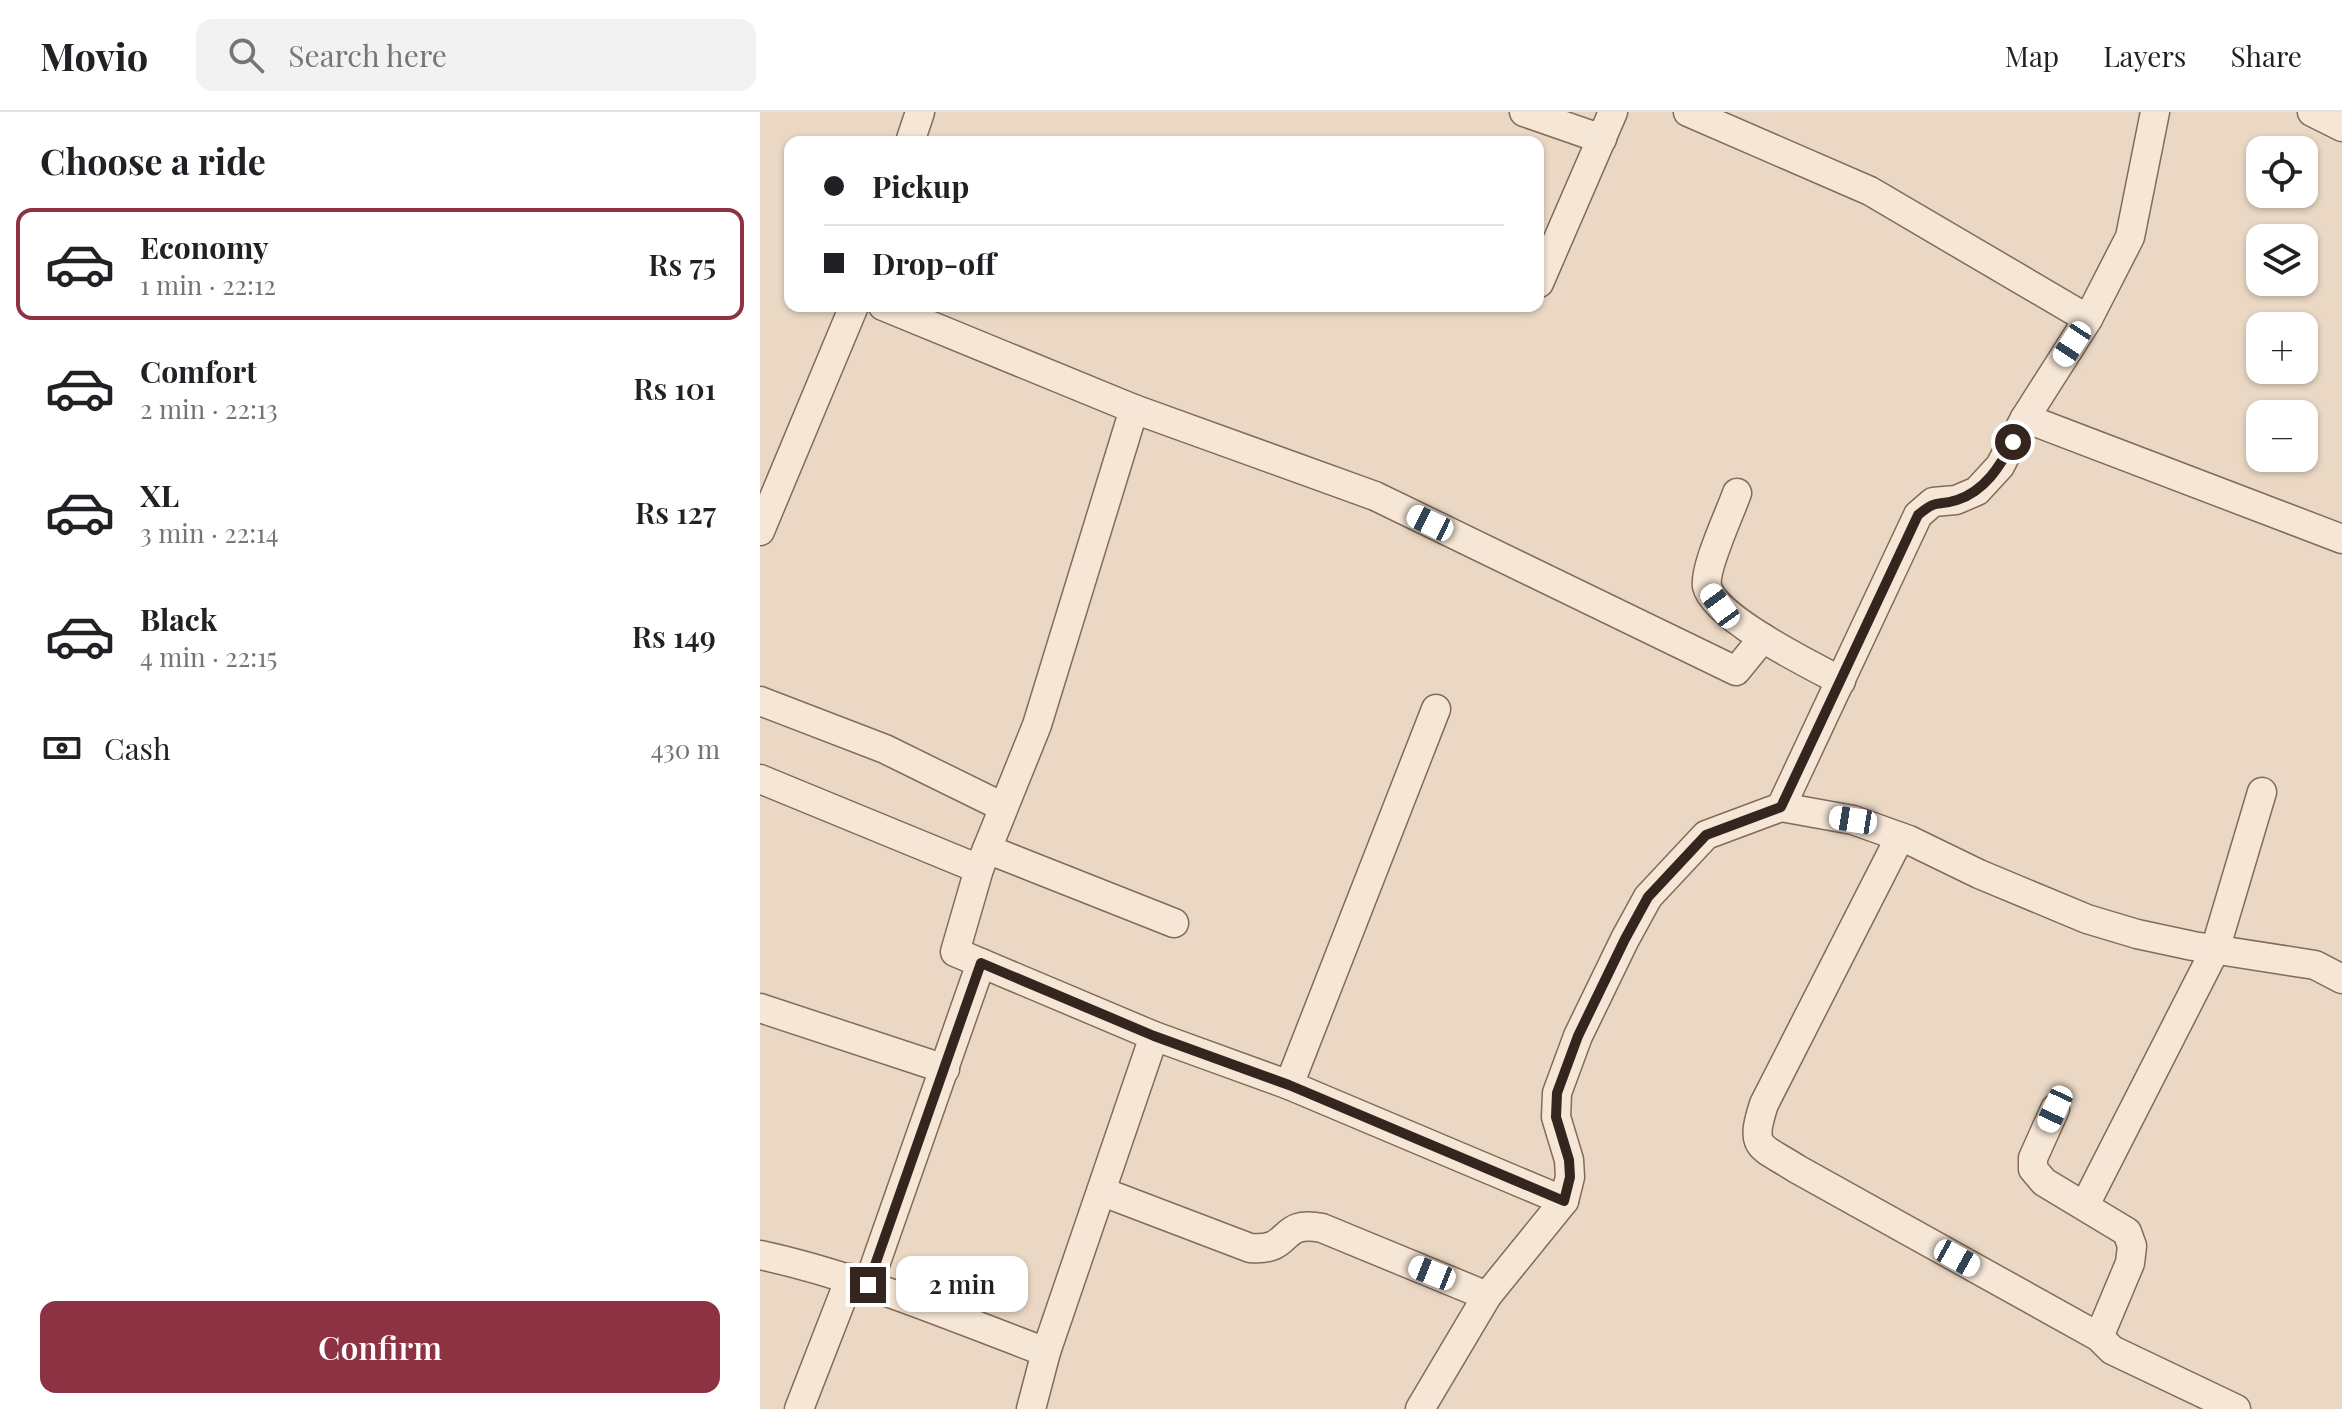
<!DOCTYPE html>
<meta charset="utf-8">
<style>
:root{--surface:#fff;--page:#f2f2f2;--text:#202124;--muted:#757577;--line:#e0e0e0;--accent:#8c3243}
body{margin:0;font-family:"Playfair Display",serif;background:var(--page);color:var(--text);height:100vh;display:flex;flex-direction:column;font-size:30px;white-space:nowrap}
*{box-sizing:border-box;margin:0}
p{font-size:26px;color:var(--muted)}
.icon{flex:none;width:44px;height:44px;fill:none;stroke:currentColor;stroke-width:2;stroke-linecap:round;stroke-linejoin:round}
.map{position:relative;flex:1;overflow:hidden}
.details{display:flex;flex-direction:column;background:var(--surface);width:760px}
.details>*{flex:none}
.guide{position:absolute;left:24px;top:24px;width:760px;height:176px;border-radius:16px;box-shadow:0 2px 6px #0004;display:grid;align-content:center;height:176px;padding:0 40px;background:var(--surface)}
.fabs{position:absolute;left:1486px;top:24px;display:grid;gap:16px}
.fabs a{display:grid;place-items:center;width:72px;height:72px;border-radius:16px;background:var(--surface);box-shadow:0 2px 6px #0004;font-size:40px}
.end{position:absolute;width:36px;height:36px;margin:-18px;border:10px solid #34251f;background:#fff;box-shadow:0 0 0 4px #fff}
.from{border-radius:50%}
.bubble{position:absolute;height:56px;border-radius:16px;background:var(--surface);box-shadow:0 2px 6px #0004;font-size:26px;font-weight:600;line-height:56px;text-align:center}
.car{position:absolute;width:24px;height:48px;margin:-24px -12px;border-radius:10px;box-shadow:0 0 6px 2px #0007;background:linear-gradient(#fff 24%,#345 0 40%,#fff 0 76%,#345 0 86%,#fff 0)}
.guide b{display:flex;align-items:center;gap:28px;height:76px;font-size:30px}
.guide b+b{border-top:2px solid var(--line)}
.guide i{width:20px;height:20px;background:var(--text)}
ul{padding:0;list-style:none}
li{display:flex;align-items:center;gap:24px;height:112px;margin:0 16px 12px;padding:0 24px;border:4px solid transparent;border-radius:16px}
li div{flex:1}
li b{display:block;font-size:30px}
li em{font-style:normal;font-weight:600}
li.on{border-color:var(--accent)}
li>.icon{width:72px;height:72px;stroke-width:1.5}
h2{padding:0 40px;font-size:36px;line-height:96px}
.pay{display:flex;align-items:center;gap:20px;height:88px;padding:0 40px;font-size:30px}
.pay p{margin-inline-start:auto}
.primary-button{display:flex;gap:16px;margin-top:auto;padding:16px 40px}
.primary-button a{flex:1;height:92px;border-radius:16px;background:var(--accent);color:#fff;font-size:32px;font-weight:600;line-height:92px;text-align:center}
header{display:flex;align-items:center;gap:48px;box-sizing:border-box;height:112px;padding:0 40px;background:var(--surface);border-bottom:2px solid var(--line)}
header strong{font-size:38px}
nav{display:flex;gap:44px;margin-inline-start:auto;font-size:28px}
.search{width:560px;height:72px;background:var(--page);display:flex;align-items:center;gap:20px;box-sizing:border-box;padding:0 28px;border-radius:16px;color:var(--muted);font-size:30px}
main{display:flex;flex:1;min-height:0}
.map>svg:first-child{display:block}
</style>
<header>
<strong>Movio</strong>
<div class="search"><svg class="icon" aria-label="search" viewBox="0 0 24 24"><circle cx="10" cy="10" r="6"/><path d="M15 15l6 6"/></svg>Search here</div>
<nav><a>Map</a><a>Layers</a><a>Share</a></nav>
</header>
<main>
<section class="details">
<h2>Choose a ride</h2>
<ul>
<li class="on"><svg class="icon" aria-label="car" viewBox="0 0 24 24"><path d="M5 17H2v-5l4-1 3-4h7l3 4 3 1v5h-3M9 17h6M6 11h13"/><circle cx="7" cy="17" r="2"/><circle cx="17" cy="17" r="2"/></svg><div><b>Economy</b><p>1 min · 22:12</p></div><em>Rs 75</em></li>
<li><svg class="icon" aria-label="car" viewBox="0 0 24 24"><path d="M5 17H2v-5l4-1 3-4h7l3 4 3 1v5h-3M9 17h6M6 11h13"/><circle cx="7" cy="17" r="2"/><circle cx="17" cy="17" r="2"/></svg><div><b>Comfort</b><p>2 min · 22:13</p></div><em>Rs 101</em></li>
<li><svg class="icon" aria-label="car" viewBox="0 0 24 24"><path d="M5 17H2v-5l4-1 3-4h7l3 4 3 1v5h-3M9 17h6M6 11h13"/><circle cx="7" cy="17" r="2"/><circle cx="17" cy="17" r="2"/></svg><div><b>XL</b><p>3 min · 22:14</p></div><em>Rs 127</em></li>
<li><svg class="icon" aria-label="car" viewBox="0 0 24 24"><path d="M5 17H2v-5l4-1 3-4h7l3 4 3 1v5h-3M9 17h6M6 11h13"/><circle cx="7" cy="17" r="2"/><circle cx="17" cy="17" r="2"/></svg><div><b>Black</b><p>4 min · 22:15</p></div><em>Rs 149</em></li>
</ul>
<div class="pay"><svg class="icon" aria-label="cash" viewBox="0 0 24 24"><path d="M3 7h18v10H3z"/><circle cx="12" cy="12" r="2"/></svg>Cash<p>430 m</p></div>
<div class="primary-button"><a>Confirm</a></div>
</section>
<div class="map">
<svg width="1582" height="1297" viewBox="0 0 1582 1297">
<rect width="100%" height="100%" fill="#ead8c4"/>
<g fill="none" stroke-linecap="round" stroke-linejoin="round">
<defs>
<g id="minor">
<path d="M764 0 842 27"/>
<path d="M928 0 1110 79 1328 207"/>
<path d="M1552 0 1582 15"/>
<path d="M150 30 160 0"/>
<path d="M779 171 853 0"/>
<path d="M123 194 374 297 615 384 976 559 1003 526"/>
<path d="M374 297 277 613 219 757 195 840 394 924 529 973 804 1089"/>
<path d="M1265 306 1582 427"/>
<path d="M977 381C970 401 944 456 947 474 953 505 1054 555 1081 569"/>
<path d="M0 419 94 194"/>
<path d="M0 589 125 637 243 695"/>
<path d="M0 667 219 757"/>
<path d="M1021 695 1093 708 1149 728 1219 762 1327 807 1377 822 1433 834 1555 853 1582 867"/>
<path d="M1140 725 1004 992C989 1038 1000 1033 1037 1057L1339 1225 1352 1238 1476 1297"/>
<path d="M227 737 414 811"/>
<path d="M0 896 185 957"/>
<path d="M529 973 676 597"/>
<path d="M1295 997 1273 1046V1057L1284 1070 1367 1120 1372 1134 1370 1151 1339 1225"/>
<path d="M343 1080 490 1136C534 1140 517 1107 562 1116L727 1184"/>
<path d="M1325 1093 1455 838 1502 680"/>
<path d="M0 1143C98 1164 192 1205 286 1240"/>
<path d="M108 1173 221 851"/>
<path d="M39 1297 90 1166"/>
<path d="M271 1297 286 1240 394 924"/>
<path d="M660 1297 727 1184 804 1089 810 1065 809 1048 796 1005 797 981 818 924 865 827 888 785 946 723 1021 695 1158 403 1173 390 1196 388 1217 379 1240 354 1265 306 1328 207 1370 125 1395 0"/>
</g>
</defs>
<use href="#minor" stroke="#836a5c" stroke-width="31"/>
<use href="#minor" stroke="#f5e6d6" stroke-width="28"/>
</g>
<g fill="none" stroke-linecap="round" stroke-linejoin="round">
<path stroke="#34251f" stroke-width="10" d="M108 1173 221 851 394 924 529 973 804 1089 810 1065 809 1048 796 1005 797 981 818 924 865 827 888 785 946 723 1021 695 1158 403C1179 386 1175 395 1197 388 1225 379 1240 354 1253 330"/>
</g>
</svg>
<div class="fabs">
<a><svg class="icon" aria-label="locate" viewBox="0 0 24 24"><circle cx="12" cy="12" r="6"/><path d="M12 2v4M12 18v4M2 12h4M18 12h4"/></svg></a>
<a><svg class="icon" aria-label="layers" viewBox="0 0 24 24"><path d="M12 4l9 5-9 5-9-5zM3 14l9 5 9-5"/></svg></a>
<a>+</a>
<a>−</a>
</div>
<i class="end from" style="left:1253px;top:330px"></i>
<i class="end" style="left:108px;top:1173px"></i>
<div class="bubble" style="left:136px;top:1144px;width:132px">2 min</div>
<i class="car" style="left:1312px;top:232px;rotate:213deg"></i>
<i class="car" style="left:670px;top:411px;rotate:296deg"></i>
<i class="car" style="left:960px;top:494px;rotate:324deg"></i>
<i class="car" style="left:1093px;top:708px;rotate:279deg"></i>
<i class="car" style="left:1295px;top:997px;rotate:205deg"></i>
<i class="car" style="left:1197px;top:1146px;rotate:119deg"></i>
<i class="car" style="left:672px;top:1161px;rotate:292deg"></i>
<div class="guide">
<b><i class="from"></i>Pickup</b>
<b><i></i>Drop-off</b>
</div>
</div>
</main>
